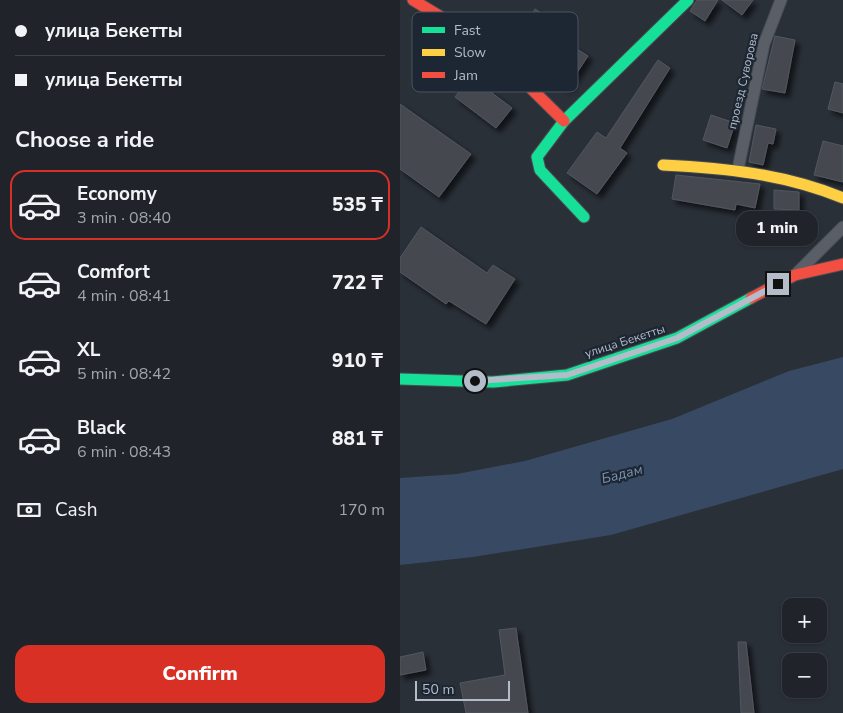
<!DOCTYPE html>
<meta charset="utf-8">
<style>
:root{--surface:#20242a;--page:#282c32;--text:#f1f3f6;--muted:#a2a4a8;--line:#3d4147;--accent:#d93025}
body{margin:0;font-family:"Nunito Sans",sans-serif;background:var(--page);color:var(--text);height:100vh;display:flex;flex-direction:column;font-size:19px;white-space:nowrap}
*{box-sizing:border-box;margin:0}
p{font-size:16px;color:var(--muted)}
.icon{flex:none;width:28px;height:28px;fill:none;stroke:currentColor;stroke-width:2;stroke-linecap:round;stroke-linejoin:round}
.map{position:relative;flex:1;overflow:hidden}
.details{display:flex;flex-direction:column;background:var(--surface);width:400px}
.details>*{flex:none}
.guide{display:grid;align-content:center;height:110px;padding:0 15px;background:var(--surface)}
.tools{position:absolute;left:382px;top:598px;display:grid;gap:10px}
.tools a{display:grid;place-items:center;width:45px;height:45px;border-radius:10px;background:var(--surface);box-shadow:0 1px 4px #0004,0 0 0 1px var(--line);font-size:25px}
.scale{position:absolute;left:15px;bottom:12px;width:95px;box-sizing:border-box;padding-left:5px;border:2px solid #b4bcc9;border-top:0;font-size:14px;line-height:18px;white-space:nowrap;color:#b4bcc9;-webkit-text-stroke:4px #1d2633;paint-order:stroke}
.end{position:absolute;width:22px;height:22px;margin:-11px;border:6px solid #b4bcc9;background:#111;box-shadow:0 0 0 2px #111}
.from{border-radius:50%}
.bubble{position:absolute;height:35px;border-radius:15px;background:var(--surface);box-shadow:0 1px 4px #0004,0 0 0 1px var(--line);font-size:16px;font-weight:800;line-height:35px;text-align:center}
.guide b{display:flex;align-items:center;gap:18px;height:48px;font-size:19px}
.guide b+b{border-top:1px solid var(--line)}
.guide i{width:12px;height:12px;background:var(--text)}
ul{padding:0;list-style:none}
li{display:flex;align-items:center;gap:15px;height:70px;margin:0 10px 8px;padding:0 5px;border:2px solid transparent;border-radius:15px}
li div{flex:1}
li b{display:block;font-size:19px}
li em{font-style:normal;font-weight:800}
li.active{border-color:var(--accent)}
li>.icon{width:45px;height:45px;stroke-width:1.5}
h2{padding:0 15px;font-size:22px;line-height:60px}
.pay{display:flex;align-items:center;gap:12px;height:55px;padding:0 15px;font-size:19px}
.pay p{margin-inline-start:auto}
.action{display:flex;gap:10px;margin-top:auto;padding:10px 15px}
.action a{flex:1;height:58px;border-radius:15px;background:var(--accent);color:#fff;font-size:20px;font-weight:800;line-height:58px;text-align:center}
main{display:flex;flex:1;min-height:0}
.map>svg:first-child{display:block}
</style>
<main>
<section class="details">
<div class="guide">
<b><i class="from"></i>улица Бекетты</b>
<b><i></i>улица Бекетты</b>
</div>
<h2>Choose a ride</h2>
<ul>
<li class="active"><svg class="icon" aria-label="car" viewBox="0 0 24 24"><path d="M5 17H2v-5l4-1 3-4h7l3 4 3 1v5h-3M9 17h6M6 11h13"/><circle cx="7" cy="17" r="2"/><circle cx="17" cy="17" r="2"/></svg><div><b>Economy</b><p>3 min · 08:40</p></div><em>535 ₸</em></li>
<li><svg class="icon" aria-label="car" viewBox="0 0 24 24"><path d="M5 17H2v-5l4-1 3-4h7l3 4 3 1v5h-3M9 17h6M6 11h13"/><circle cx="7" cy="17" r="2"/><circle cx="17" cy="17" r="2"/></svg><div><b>Comfort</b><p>4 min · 08:41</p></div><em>722 ₸</em></li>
<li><svg class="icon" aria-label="car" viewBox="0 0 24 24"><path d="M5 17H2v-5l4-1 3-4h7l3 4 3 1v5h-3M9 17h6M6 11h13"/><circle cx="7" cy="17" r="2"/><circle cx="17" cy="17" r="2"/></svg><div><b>XL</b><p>5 min · 08:42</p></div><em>910 ₸</em></li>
<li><svg class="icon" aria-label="car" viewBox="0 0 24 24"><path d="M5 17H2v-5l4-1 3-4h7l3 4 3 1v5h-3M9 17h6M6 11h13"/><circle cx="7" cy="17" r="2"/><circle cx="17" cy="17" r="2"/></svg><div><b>Black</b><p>6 min · 08:43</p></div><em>881 ₸</em></li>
</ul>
<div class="pay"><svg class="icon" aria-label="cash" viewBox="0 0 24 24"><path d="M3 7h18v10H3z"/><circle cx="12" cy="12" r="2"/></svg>Cash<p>170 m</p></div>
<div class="action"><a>Confirm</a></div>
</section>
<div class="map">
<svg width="443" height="713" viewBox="0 0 443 713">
<defs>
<filter id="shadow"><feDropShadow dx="4.5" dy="4.5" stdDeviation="2.5" flood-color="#0009"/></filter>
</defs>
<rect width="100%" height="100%" fill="#2a3038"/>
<path fill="#384963" d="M443 357V469L211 535 73 557 0 565V478L57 474 125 461 272 419 389 371Z"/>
<g fill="#444950" stroke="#52575f" filter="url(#shadow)">
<path d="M297 0H318L305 21 290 11Z"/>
<path d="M322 0H353L342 15Z"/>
<path d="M135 9 164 28 158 37 188 56 167 88 151 77 165 55 123 28Z"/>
<path d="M375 36 395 40 385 93 362 89Z"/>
<path d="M258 60 270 68 220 148 227 153 197 194 167 173 197 132 206 138Z"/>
<path d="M71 77 112 108 96 128 55 97Z"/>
<path d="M435 82 443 84V113L428 109Z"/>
<path d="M0 104 71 154 39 197 0 169Z"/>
<path d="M311 115 335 123 327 148 303 140Z"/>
<path d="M356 125 376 129 373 144 368 143 363 165 349 162Z"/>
<path d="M423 141 443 146V182L414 175Z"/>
<path d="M276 175 360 184 355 208 336 204 335 210 272 199Z"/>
<path d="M374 190 399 192V210L374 209Z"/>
<path d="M21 227 87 273 93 265 115 279 86 324 49 301 46 304 0 272V258Z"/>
<path d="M116 628 128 713H66L60 683 105 675 99 630Z"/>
<path d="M338 642H346L354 713H341Z"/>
<path d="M23 652 26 670 0 675V657Z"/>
</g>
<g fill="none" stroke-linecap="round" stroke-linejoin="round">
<defs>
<g id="street">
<path d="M338 169 364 44 381 0"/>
<path d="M395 275 443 227"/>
</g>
<g id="fast">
<path d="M184 217 140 170 137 157 164 121 288 0"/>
<path d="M0 379 93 382 167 375 277 338 351 298"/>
</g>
<path id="slow" d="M263 165C325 168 385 174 443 198"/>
<g id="jam">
<path d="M13 0 86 44 164 121"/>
<path d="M351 298 395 275 443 264"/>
</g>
</defs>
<use href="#street" stroke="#484c53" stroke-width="13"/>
<use href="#fast" stroke="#484c53" stroke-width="13"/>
<use href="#slow" stroke="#484c53" stroke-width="13"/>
<use href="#jam" stroke="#484c53" stroke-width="13"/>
<use href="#street" stroke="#5a5e66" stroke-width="11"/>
<use href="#fast" stroke="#16e098" stroke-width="11"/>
<use href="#slow" stroke="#ffcf43" stroke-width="11"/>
<use href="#jam" stroke="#f24e42" stroke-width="11"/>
</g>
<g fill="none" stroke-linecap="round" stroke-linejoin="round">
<path stroke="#b4bcc9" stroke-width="6" d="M75 381 167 375 277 338 378 284"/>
</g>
<g text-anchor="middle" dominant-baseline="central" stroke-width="4.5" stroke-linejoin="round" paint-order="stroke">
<g font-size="12" fill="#b4bcc9" stroke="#1d2633">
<text transform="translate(343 81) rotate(-77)">проезд Суворова</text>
<text transform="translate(225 341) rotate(-18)">улица Бекетты</text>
</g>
<g font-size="14" font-style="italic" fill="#7c92b1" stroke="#1d2633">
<text transform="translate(222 474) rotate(-14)">Бадам</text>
</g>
</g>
<rect x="12" y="12" width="166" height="80" rx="8" fill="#1d2633" stroke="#4a5360" stroke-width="1"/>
<rect x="22" y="27" width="23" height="6" fill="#16e098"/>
<rect x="22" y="49" width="23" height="7" fill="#ffcf43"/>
<rect x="22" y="72" width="23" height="6" fill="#f24e42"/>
<g font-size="14" fill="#b4bcc9">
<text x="54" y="35">Fast</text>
<text x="54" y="57">Slow</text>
<text x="54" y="80">Jam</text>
</g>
</svg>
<div class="tools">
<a>+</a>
<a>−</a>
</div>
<div class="scale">50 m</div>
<i class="end from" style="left:75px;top:381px"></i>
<i class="end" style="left:378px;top:284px"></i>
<div class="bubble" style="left:336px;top:211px;width:82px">1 min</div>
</div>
</main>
